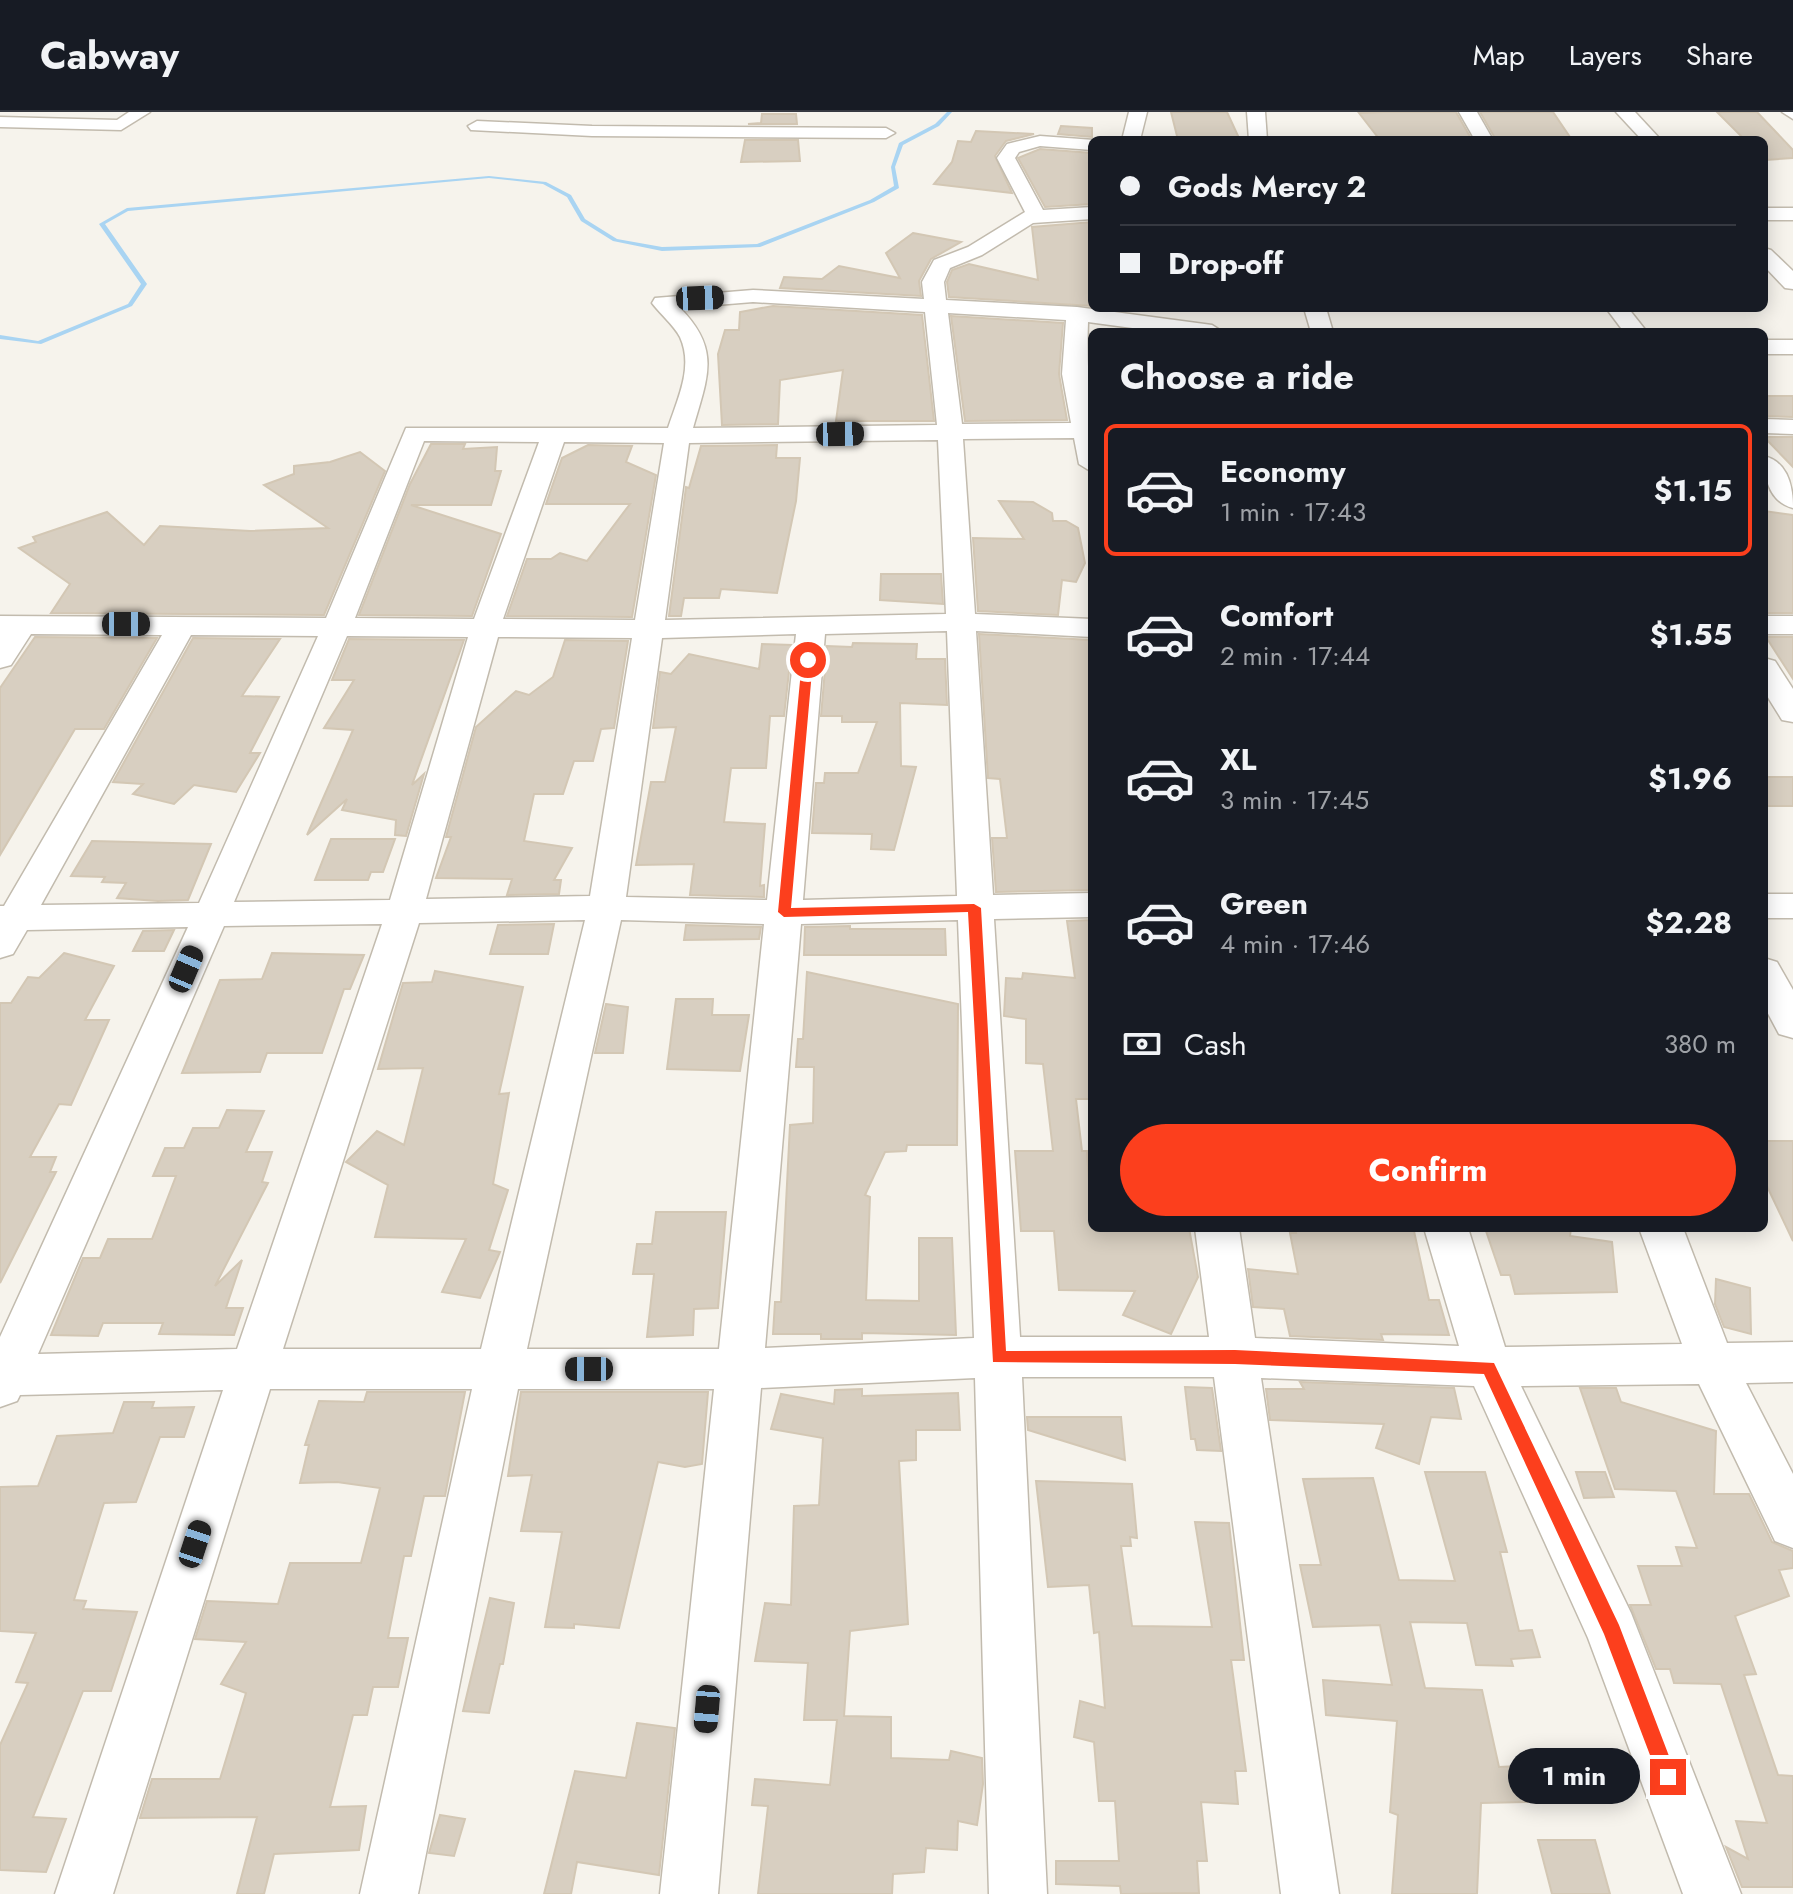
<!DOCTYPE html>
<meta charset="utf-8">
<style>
:root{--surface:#171b24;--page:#242831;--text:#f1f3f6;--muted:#9ea1a6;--line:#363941;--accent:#fc3f1d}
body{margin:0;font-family:Jost,sans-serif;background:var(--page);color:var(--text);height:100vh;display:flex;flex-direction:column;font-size:30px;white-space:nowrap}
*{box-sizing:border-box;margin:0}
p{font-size:26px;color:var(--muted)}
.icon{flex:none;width:44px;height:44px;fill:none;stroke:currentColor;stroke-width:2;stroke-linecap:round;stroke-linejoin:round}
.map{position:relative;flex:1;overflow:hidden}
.details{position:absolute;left:1088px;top:216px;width:680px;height:904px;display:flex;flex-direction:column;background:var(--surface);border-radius:12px;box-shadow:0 4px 20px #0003}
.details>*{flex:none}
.banner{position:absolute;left:1088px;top:24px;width:680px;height:176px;border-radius:12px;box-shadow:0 4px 20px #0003;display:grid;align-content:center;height:176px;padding:0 32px;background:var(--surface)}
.end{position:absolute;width:36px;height:36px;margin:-18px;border:10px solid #fc3f1d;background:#fff;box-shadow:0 0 0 4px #fff}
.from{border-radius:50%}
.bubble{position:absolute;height:56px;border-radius:28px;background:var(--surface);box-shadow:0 4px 20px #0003;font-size:26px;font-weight:700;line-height:56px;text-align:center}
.car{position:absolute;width:24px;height:48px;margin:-24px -12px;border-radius:10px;box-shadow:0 0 6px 2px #0007;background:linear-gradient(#222 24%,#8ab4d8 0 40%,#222 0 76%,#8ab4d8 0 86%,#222 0)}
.banner b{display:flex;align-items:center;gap:28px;height:76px;font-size:30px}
.banner b+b{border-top:2px solid var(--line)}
.banner i{width:20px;height:20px;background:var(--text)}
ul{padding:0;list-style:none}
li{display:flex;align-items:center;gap:24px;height:132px;margin:0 16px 12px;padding:0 16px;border:4px solid transparent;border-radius:12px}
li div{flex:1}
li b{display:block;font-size:30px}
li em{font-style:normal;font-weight:700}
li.selected{border-color:var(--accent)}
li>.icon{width:72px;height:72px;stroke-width:1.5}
h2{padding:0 32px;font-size:36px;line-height:96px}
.pay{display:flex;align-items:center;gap:20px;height:88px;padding:0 32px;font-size:30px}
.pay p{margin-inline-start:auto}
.action{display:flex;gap:16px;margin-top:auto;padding:16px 32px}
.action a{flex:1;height:92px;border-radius:48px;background:var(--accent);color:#fff;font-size:32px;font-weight:700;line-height:92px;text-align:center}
header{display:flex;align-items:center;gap:48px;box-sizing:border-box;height:112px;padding:0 40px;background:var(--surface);border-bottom:2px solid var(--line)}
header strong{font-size:38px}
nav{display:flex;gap:44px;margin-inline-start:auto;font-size:28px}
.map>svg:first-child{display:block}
</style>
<header>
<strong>Cabway</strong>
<nav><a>Map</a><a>Layers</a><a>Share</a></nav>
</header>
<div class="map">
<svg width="1793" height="1782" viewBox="0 0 1793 1782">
<rect width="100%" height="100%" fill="#f6f3ec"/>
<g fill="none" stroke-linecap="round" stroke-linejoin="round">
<path fill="#a9d4f2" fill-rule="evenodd" d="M947 0H952L939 14 903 33 895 55 899 76 874 90 760 135 662 139 613 129 581 109 567 85 543 72 489 66 128 99 105 112 147 172 132 194 41 232 0 227V223L38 229 128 192 141 172 99 112 127 96 489 64 546 70 571 83 585 107 617 127 662 135 757 132 870 88 894 74 891 55 899 31 935 12Z"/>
</g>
<g fill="#d8cfc1" stroke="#d3c7b4" stroke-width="2">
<path d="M1171 0H1227L1239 26 1178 28Z"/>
<path d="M1384 0H1456L1472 28H1380L1359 1Z"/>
<path d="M1480 0H1553L1572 28H1496Z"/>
<path d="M1717 0H1757L1793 38V46L1766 48 1764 28H1745Z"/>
<path d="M762 2H796L797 12H748L761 11Z"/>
<path d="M1061 14 1092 16V25L1058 22Z"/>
<path d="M976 19 1034 22 1006 29 995 44 1012 81 934 72 952 50 958 29 971 30Z"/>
<path d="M745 28H798L800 49 741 50Z"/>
<path d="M1040 37 1092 41V92L1045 95 1018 46Z"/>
<path d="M1092 110V194L949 185 947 170 952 158 969 152 1038 168 1032 115Z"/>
<path d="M913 121 961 130 931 147 919 169 921 184 780 176 784 165 822 167 839 154 900 166 886 141Z"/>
<path d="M773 194 922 203 934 309H836L843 258 780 268 778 312 722 313 718 242 725 218H739L740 200Z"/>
<path d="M951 204 1063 211 1059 262 1067 308 965 309Z"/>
<path d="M1764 284H1793V305L1764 304Z"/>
<path d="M1764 325H1793V355Z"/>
<path d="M431 332H465L463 337 497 335 495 359H501L491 393H411L501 422 472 504 359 503 410 372Z"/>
<path d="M588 333 632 334 626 350 656 363 632 505 507 504 527 447H551L560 441 587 449 630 392H546L562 346Z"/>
<path d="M777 333 776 346H800L796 389 777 481 721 477 719 486H684L681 504H669L686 375 689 376 701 334Z"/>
<path d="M360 340 385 359 324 503 51 501 70 472 19 436 36 430 33 425 107 400 144 433 160 414 250 419 328 416 264 373 294 362V354L330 350Z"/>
<path d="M999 389 1033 390 1052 401 1053 409H1066L1078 416 1085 451 1076 470 1062 468 1058 503 978 499 973 426 1024 427Z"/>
<path d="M1764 399 1793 403V501H1764Z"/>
<path d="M881 462H941L943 492 880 488Z"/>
<path d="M979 522 1091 528 1092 778 996 780 992 726H1007L1000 667 988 666Z"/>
<path d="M35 525 157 526 104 617H75L0 743V576Z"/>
<path d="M1766 525H1793V567Z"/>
<path d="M193 526 280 527 242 584 279 585 250 641H260L236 680 194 673 174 692 133 682 143 672 113 670Z"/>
<path d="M349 527 464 528 412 673 424 662 406 724 395 723 396 708 342 698 347 687 307 723 353 618 324 616 354 568H332Z"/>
<path d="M565 528 628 529 614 616 601 617 593 649H574L563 682H534L524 729 572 736 554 768H561L559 782 507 783 512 767 436 766 451 725H446L476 615 516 579 529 583 553 565Z"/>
<path d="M853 531 917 532 916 547H945L947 593 900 591 901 654 916 655 894 738 871 737 872 722 812 721 816 671H824L825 661H858L877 610H842V604H821L827 534 852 535Z"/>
<path d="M762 532 792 533 784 604H770L766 656H731L724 710 765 712 760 774 764 773V785L690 783 694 752 636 753 651 670H665L676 615 653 616 660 560 671 562 689 542 759 557Z"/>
<rect x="1764" y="665" width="29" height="29"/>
<path d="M331 727H395L383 760H371L368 768H315Z"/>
<path d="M92 729 211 732 188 788 158 789 117 786 126 771 102 770 105 765 71 764Z"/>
<path d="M1092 808V987H1076L1082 1039H1087L1092 1116H1189L1198 1165 1171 1222 1123 1203 1135 1179 1059 1178 1054 1119H1021L1015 1039H1053L1043 952 1026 951V907L1004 904 1006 866 1022 867 1023 861 1075 866 1067 809Z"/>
<path d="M554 812 548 842H490L498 813Z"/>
<path d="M686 813 761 815 759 827 684 828Z"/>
<path d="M850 814V817H945L946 843H804L805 815Z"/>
<path d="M174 818 164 839H133L143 819Z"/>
<path d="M64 841 114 854 85 908H109L71 993 59 992 30 1045H56L50 1060H56L0 1171V891H11L28 865 39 866Z"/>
<path d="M272 841 364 843 350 877H344L322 941H267L260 960 182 961 220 868 262 867Z"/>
<path d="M435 859 523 875 499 982 509 981 493 1072 508 1078 489 1138 500 1140 480 1186 442 1180 466 1127 375 1125 388 1073 346 1050 377 1019 404 1033 423 956 378 957 403 871 432 870Z"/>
<path d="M807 860 958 892 957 1033H907L906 1039 885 1040 865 1083 870 1085 866 1188 919 1189V1126H952L956 1223 862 1221V1227H821V1222H773L775 1190H781L790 1013 813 1011 814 955H796L798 927H803Z"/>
<path d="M676 887H713L712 903H749L740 959 667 957Z"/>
<path d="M606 892 628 895 623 941H595Z"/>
<path d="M227 998 264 999 246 1040H272L262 1070 268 1071 215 1174 242 1148 226 1196H243L234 1223 159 1222 163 1211H103L98 1224 51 1223 83 1146H100L108 1127H152L176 1064H153L165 1036H184L193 1016H219Z"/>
<path d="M1764 1029H1793V1129L1764 1068Z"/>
<path d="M656 1100H726L718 1196 694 1197 693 1223 647 1225 654 1162H633L637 1132H652Z"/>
<path d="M1295 1116 1414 1119 1429 1188H1439L1449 1223 1381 1222 1383 1228 1290 1224 1284 1197 1253 1195 1248 1157 1298 1162 1290 1121H1296Z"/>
<path d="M1485 1116H1571L1570 1124 1612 1130 1617 1180 1515 1182 1510 1163H1501Z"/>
<path d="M1716 1167 1750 1176 1751 1222 1724 1215 1715 1192Z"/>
<path d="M1300 1270 1454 1276 1461 1307 1431 1305 1419 1352 1376 1336 1384 1312 1270 1308 1266 1277H1304Z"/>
<path d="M1185 1275 1212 1276 1221 1339 1197 1338 1195 1327H1191Z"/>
<path d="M1580 1276H1616L1621 1290 1716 1319 1714 1382H1749L1772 1430 1793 1439V1456L1779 1458 1789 1484 1735 1504 1756 1562 1744 1563 1778 1663 1793 1664V1775H1742L1726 1735 1748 1747 1736 1709 1767 1711 1721 1572 1674 1571 1670 1557H1656L1630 1493H1651L1638 1454H1682L1676 1435 1697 1436 1676 1379 1615 1377Z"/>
<path d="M862 1277V1284L958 1281 960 1318H916V1348L899 1349 908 1512 850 1519 844 1604 891 1605V1646L949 1648 951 1639 982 1646 983 1672 977 1713 958 1709 957 1738 926 1736 924 1760 893 1762 892 1782H758L768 1694 752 1693 755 1667 830 1673 837 1608H804L808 1551 755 1549 765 1491 791 1493 794 1394 819 1393 823 1326 771 1317 781 1282 834 1292 835 1278Z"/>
<path d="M367 1280H465L445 1384H424L411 1444H404L388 1526H408L398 1575H373L367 1603H353L330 1695 366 1694 359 1738 274 1742 264 1782H237L257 1705 140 1706 152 1667H220L246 1581 221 1572 246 1530 195 1527 207 1489 278 1492 290 1451H361L380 1376 337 1370 300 1371 309 1333H305L319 1289 364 1290Z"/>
<path d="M521 1280H708L702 1352 685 1355 658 1350 619 1516 574 1512V1516L545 1515 562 1420 521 1419 532 1363 508 1364Z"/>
<path d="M124 1290H154L152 1296 194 1295 184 1325H160L136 1390 104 1391 74 1488 86 1489 83 1497 137 1500 111 1579H83L33 1705 66 1707 46 1760 0 1758V1633L28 1571 16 1570 36 1521 0 1519V1375L38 1374 57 1324 113 1321Z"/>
<path d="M1027 1305H1121L1125 1348 1028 1318Z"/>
<path d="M1425 1360H1485L1507 1440H1500L1519 1519 1532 1518 1540 1545 1511 1547 1513 1554 1476 1553 1467 1511 1410 1510 1425 1576 1482 1578 1499 1655 1518 1654 1527 1690 1481 1691 1477 1782H1392L1398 1703 1390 1700 1397 1609 1326 1603 1323 1568 1392 1573 1380 1513 1313 1515 1300 1453H1321L1303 1367 1373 1366 1399 1468 1455 1469Z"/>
<path d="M1576 1360H1605L1614 1385 1584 1386Z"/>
<path d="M1036 1369 1132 1372 1137 1426 1130 1425 1131 1434H1121L1132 1514 1212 1515 1195 1410 1229 1411 1244 1548H1231L1246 1659H1235L1238 1692 1201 1690 1207 1749H1197L1199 1781 1121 1782 1120 1774 1056 1772V1749H1119L1115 1689H1099L1094 1630 1074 1625 1080 1589 1105 1596 1099 1520 1094 1521 1089 1473 1048 1475Z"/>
<path d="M490 1486 514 1491 503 1552H500L489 1601 463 1599Z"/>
<path d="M637 1611 675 1616 659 1763 577 1750 571 1782H544L575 1659 626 1666Z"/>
<path d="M440 1703 465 1707 454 1744 429 1741Z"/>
<path d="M1538 1728H1595L1610 1782H1552Z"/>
</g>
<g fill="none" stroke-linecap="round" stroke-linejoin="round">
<defs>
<g id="street">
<path d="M129 0H150L121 18 0 15V5L117 8Z"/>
<path d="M1129 0H1147L1140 28H1122Z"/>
<path d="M1247 0H1265L1267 28H1249Z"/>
<path d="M1459 0H1477L1493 28H1475Z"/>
<path d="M1616 0H1635L1661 28H1642Z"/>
<path d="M1782 0H1793V7Z"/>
<path d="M477 9 592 14 886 16 895 21 886 26 592 24 471 18 468 14Z"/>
<path d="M1040 24 1094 28 1092 38 1040 34 1019 40 1015 46 1043 98 1092 95V107L1033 111 982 143 950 156 944 170 946 188 1077 195 1212 213 1223 220H1162L1088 210C1086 260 1092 309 1092 360L1079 352 1074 326 963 327 975 502 1092 507V525L976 519 993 783 1092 781V805L994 807 1020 1225H1209L1195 1116H1239L1255 1226 1459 1234 1424 1116H1468L1505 1235 1682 1232 1639 1116H1683L1727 1231 1793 1230V1270L1746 1271 1793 1362V1436L1775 1429 1699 1272 1521 1274 1631 1501 1741 1782H1683L1588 1526 1474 1274 1261 1266 1339 1782H1281L1214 1265H1022L1047 1782H989L975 1266 761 1276 718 1782H660L714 1277H518L418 1782H360L472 1277H270L113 1782H55L223 1278 20 1283 17 1289 0 1295V1225L188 815 27 818 13 842 0 846V794H4L162 523 31 522 11 553 0 556V504L326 506 406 316H668C677 288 694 255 680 225 673 212 661 203 652 191L655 186 753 178 924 187 922 170 934 148 968 135 1025 100 997 46 1007 32ZM753 190 925 200 937 313 693 316C707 266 722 238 680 196ZM948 201 1066 208 1062 262 1071 311 962 312ZM938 328 946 502 665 508 689 331ZM424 329 539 330 474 507 355 506ZM564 330 664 331 635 508 503 507ZM947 519 957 784 803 788 825 522ZM796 522 767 788 626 785 662 526ZM191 523 318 524 199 791 41 793ZM347 524 468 525 390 788 234 790ZM498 525 632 526 590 784 426 787ZM585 808 481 1237H283L419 811ZM621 808 764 812 719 1237H527ZM958 808 974 1226 765 1236 801 812ZM382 812 237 1237 38 1242 224 814Z"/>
<rect x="1764" y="96" width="29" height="12"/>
<path d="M1764 136 1771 138 1793 159V177L1785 176 1764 154Z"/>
<path d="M1304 196H1326L1333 220H1311Z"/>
<path d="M1606 196H1628L1647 220H1624Z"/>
<rect x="1764" y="228" width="29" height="14"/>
<path d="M1764 307 1793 308V322L1764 321Z"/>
<path d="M1764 344C1788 350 1793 375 1793 396 1769 390 1764 365 1764 344Z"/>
<rect x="1764" y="504" width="29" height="18"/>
<path d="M1764 546 1775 549 1793 577V610L1782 608 1764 579Z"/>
<rect x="1764" y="782" width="29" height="24"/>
<path d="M1764 846 1777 850 1793 878V926L1779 922 1764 894Z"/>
</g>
</defs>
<use href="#street" stroke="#c2bbae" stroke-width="3"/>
<use href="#street" fill="#fff" fill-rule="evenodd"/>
</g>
<path fill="#fc3f1d" d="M808 545 813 548 791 796 974 792 981 796 1006 1239 1235 1238 1494 1251 1619 1513 1677 1665 1675 1672H1661L1604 1522 1484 1262 1235 1252 993 1250 968 800 784 805 778 800 802 548Z"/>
</svg>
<i class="end from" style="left:808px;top:548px"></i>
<i class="end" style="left:1668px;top:1665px"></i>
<div class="bubble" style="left:1508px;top:1636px;width:132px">1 min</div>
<i class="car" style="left:700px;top:186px;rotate:88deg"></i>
<i class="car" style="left:840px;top:322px;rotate:89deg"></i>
<i class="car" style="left:126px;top:512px;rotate:90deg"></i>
<i class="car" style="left:186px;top:857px;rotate:23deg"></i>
<i class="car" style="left:589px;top:1257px;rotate:270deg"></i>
<i class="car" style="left:195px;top:1432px;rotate:18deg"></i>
<i class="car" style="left:707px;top:1597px;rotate:185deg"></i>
<div class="banner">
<b><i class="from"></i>Gods Mercy 2</b>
<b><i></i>Drop-off</b>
</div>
<section class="details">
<h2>Choose a ride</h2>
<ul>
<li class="selected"><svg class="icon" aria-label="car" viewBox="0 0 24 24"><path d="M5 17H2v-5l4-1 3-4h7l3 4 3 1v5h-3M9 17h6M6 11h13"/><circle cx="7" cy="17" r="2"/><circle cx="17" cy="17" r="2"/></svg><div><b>Economy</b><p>1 min · 17:43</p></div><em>$1.15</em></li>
<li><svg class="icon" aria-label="car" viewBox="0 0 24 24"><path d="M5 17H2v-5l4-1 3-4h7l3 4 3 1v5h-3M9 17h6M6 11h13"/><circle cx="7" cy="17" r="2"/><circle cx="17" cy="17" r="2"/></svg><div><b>Comfort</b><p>2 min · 17:44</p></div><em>$1.55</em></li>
<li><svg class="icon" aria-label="car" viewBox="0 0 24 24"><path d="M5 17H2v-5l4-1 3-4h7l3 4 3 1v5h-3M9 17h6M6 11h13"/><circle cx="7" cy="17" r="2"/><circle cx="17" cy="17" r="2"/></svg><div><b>XL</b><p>3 min · 17:45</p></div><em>$1.96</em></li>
<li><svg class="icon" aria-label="car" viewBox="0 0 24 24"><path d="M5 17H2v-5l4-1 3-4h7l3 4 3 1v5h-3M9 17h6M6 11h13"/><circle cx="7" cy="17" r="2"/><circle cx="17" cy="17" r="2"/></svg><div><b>Green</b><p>4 min · 17:46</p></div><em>$2.28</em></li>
</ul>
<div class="pay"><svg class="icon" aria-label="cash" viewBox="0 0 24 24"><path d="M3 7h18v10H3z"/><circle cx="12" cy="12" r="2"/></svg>Cash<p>380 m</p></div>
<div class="action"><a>Confirm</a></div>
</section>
</div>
